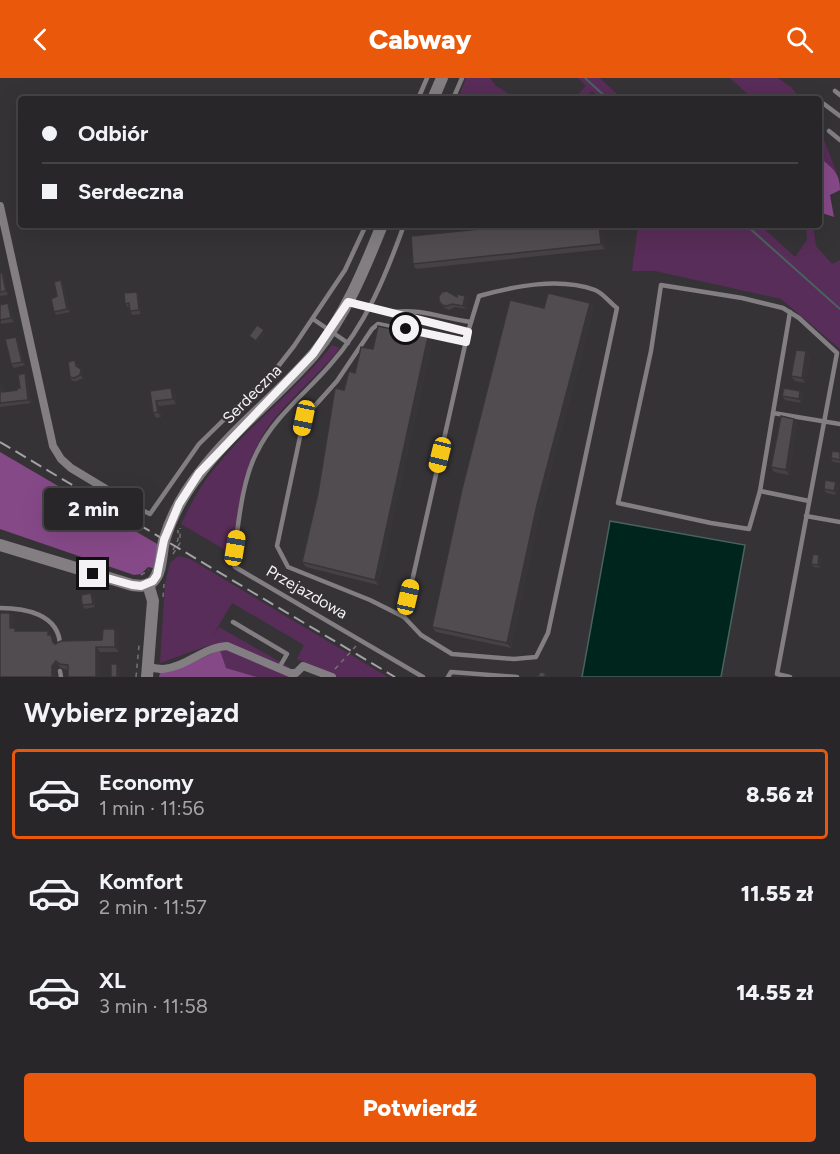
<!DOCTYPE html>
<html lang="pl">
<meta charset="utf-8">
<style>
:root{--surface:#282628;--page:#343234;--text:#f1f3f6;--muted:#a5a5a8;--line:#444345;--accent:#ea580c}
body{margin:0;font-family:Figtree,sans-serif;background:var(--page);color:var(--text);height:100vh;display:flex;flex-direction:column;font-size:22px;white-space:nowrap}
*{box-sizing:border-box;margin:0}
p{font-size:20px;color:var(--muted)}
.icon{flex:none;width:33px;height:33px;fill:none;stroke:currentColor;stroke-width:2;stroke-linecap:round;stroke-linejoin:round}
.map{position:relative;height:599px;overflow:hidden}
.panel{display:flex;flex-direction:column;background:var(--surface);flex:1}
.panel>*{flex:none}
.guide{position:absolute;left:18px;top:18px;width:804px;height:132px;border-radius:6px;box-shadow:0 6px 24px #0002,0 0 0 2px var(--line);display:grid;align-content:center;height:132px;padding:0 24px;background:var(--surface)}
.end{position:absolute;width:27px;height:27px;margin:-14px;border:8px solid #f5f2f5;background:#111;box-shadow:0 0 0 3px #111}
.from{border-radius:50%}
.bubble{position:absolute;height:42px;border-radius:6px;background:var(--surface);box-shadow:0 6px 24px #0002,0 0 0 2px var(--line);font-size:20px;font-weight:800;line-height:42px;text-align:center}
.car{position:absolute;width:18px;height:36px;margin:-18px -9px;border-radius:8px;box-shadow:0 0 4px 2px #0007;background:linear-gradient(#f5c518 24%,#345 0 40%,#f5c518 0 76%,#345 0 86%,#f5c518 0)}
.guide b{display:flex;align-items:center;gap:21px;height:57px;font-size:22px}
.guide b+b{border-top:2px solid var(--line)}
.guide i{width:15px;height:15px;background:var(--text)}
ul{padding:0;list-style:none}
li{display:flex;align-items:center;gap:18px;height:90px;margin:0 12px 9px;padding:0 12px;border:3px solid transparent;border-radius:6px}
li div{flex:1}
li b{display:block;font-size:22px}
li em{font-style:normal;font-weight:800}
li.active{border-color:var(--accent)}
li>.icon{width:54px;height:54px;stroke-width:1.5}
h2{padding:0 24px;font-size:27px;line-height:72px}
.action{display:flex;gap:12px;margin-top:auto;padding:12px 24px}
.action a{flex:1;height:69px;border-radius:6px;background:var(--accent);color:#fff;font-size:24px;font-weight:800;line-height:69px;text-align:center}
header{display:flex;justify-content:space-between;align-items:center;height:78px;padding:0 24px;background:var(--accent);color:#fff;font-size:27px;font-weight:800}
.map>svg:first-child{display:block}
</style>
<header><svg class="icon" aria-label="back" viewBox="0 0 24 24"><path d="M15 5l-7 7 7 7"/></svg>Cabway<svg class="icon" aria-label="search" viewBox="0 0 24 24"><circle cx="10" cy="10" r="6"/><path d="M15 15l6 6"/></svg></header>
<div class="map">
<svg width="840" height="599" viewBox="0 0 840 599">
<rect width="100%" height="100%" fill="#363336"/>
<g fill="#582d59">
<path d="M466 0H490L496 8 517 21H458Z"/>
<path d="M578 0H600L622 21H601L592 13 584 21H574L586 8Z"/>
<path d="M730 0H778L791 9 801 21H753Z"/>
<path d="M819 49 837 95 819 79Z"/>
<path d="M638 147H760L795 179 807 162 806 147H813L816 168 832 186 840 182V271L781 221 655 193H632Z"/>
<path d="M332 267 340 270C318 298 285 324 266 352 242 389 239 434 232 476L181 446C190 427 200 408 214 391 250 346 297 312 332 267Z"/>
<path d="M178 478 190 481 388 599H337L297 581 304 567 232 525 212 559 219 549 289 589 293 599H257L226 590 220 572 207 568 160 585 165 506 170 485Z"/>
</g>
<g fill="#864988">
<path d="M819 79C832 90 840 94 840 112L830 117 834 139 819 134Z"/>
<path d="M0 374 159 467 153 490 148 489 141 496 134 497 0 451Z"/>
<path d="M220 572 226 590 257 599H159L160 595 175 592Z"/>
</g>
<path fill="#00251d" stroke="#4a625e" stroke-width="1.5" d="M610 443 745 467 721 599H582Z"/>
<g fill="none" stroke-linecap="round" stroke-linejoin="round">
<g stroke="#4a625e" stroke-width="2">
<path d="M585 0 608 21"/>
<path d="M746 147 840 231"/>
</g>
<g stroke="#757275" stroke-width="1.5" stroke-dasharray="4.5 4.5" stroke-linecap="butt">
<path d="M173 472 178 462V452"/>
<path d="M173 476 180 465V450"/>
<path d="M141 497 149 492"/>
<path d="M163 519 164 506"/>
<path d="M335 591 356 568"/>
<path d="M136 599 139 567"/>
</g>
<g stroke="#827e82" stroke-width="4.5">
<path d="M835 13 840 17"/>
<path d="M418 21 427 0"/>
<path d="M453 21 462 0"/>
<path d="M824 26 840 38"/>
<path d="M829 53 840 62"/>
<path d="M404 147C386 197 366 247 330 287 305 316 274 339 257 374 241 404 238 451 233 485L235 489 423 599"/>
<path d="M348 224 468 254 404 539 421 557 452 576 514 581 536 579 548 555 617 230C610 225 603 215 595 212 559 199 515 208 479 218L468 254"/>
<path d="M394 234C420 230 445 241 471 244"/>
<path d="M313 241 348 265"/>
<path d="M773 335 790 234"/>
<path d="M760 413 749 451 711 445 618 425 651 273 661 207 742 220 783 230 799 240 837 275 777 596 790 599"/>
<path d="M809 423 760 413 773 335 840 346"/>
<path d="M134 428 150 436 199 366 276 291 294 268 345 192 366 147"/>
<path d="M806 438 840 444"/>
<path d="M0 530C25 530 59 536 60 567"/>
<path d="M404 539 370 522 288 489 277 468 304 340 337 303 372 251 378 246 466 264"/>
<path d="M233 544 287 576 279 590"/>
<path d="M60 593 61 599"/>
<path d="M448 599 451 594 517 599"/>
</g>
<g stroke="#827e82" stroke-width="8">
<path d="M0 128 53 368 61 381 71 390 134 428"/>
<path d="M148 589C153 590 158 591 163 591 186 589 204 569 227 568L290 595H296L303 588 332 599"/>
</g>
<g stroke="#827e82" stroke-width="12">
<path d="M433 21 442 0"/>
<path d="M0 467 132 507C139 508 148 509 153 503 162 494 161 475 164 463 171 439 184 415 200 395 233 351 278 318 314 276 345 238 364 192 382 147"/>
<path d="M147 599 153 523 148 506"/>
</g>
<path stroke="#a5a2a5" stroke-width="2" stroke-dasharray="12 6" stroke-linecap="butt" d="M0 364 395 599"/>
</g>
<g fill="#454145">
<path d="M519 147H602L605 171 416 191 413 186Z"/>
<path d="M0 195 4 198 8 217 0 218Z"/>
<path d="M61 202 63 206 70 234 56 237 54 234Z"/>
<path d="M137 214 139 217 141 236 132 237 130 233 129 229H128L125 226Z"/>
<path d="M465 218 468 222 466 231 455 229 449 232 445 230 439 223 457 219Z"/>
<path d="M8 225 11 229 14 244 1 246 0 227Z"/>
<path d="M590 225 594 230 540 432 511 570 436 554 432 549 544 230Z"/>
<path d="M18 262 25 287 14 290 11 286Z"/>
<path d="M432 264 378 507 306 489 302 484 344 312 355 295 373 271Z"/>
<path d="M806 273 810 279 805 305 795 303 791 298Z"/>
<path d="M77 286 78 289 83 294V300L77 303H72L70 299Z"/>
<path d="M27 299 31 325 0 329V304L3 307 4 314 17 312Z"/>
<path d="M150 313 175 315 176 326 159 328 161 339 156 340 153 335Z"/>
<path d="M800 313 803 316 801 325 785 322 782 318Z"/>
<path d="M794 341 797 345 789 397 774 394 771 389Z"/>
<path d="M840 374V385L833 384 831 380Z"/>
<path d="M836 404 838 408 836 417 826 415 824 411Z"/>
<path d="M819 477 822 481 820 490 814 489 811 486Z"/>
<path d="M94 518 95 529 85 531 82 527Z"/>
<path d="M10 535 14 540V550L17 553H48L55 563V566L102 562 119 556V574H100V599H68V592L64 591 60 589 56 593V599H0Z"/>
</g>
<g fill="#383538">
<path d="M599 147H602L605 171 601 166Z"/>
<path d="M2 194 4 198 8 217 6 213Z"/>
<path d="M61 202 63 206 70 234 67 231Z"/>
<path d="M137 214 139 217 141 236 139 232Z"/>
<path d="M465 218 468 222 466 231 463 228Z"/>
<path d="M8 225 11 229 14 244 11 240Z"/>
<path d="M590 225 594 230 540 432 511 570 507 565 537 427Z"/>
<path d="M264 252 266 256 259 266 256 263Z"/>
<path d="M16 259 18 262 25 287 22 284Z"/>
<path d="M428 259 432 264 378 507 375 502Z"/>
<path d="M806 273 810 279 805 305 802 300Z"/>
<path d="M81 291 83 294V300L80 297Z"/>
<path d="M25 295 27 299 31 325 28 322Z"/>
<path d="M0 304 3 307 4 318 2 314Z"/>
<path d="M171 310 175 315 176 326 173 321Z"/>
<path d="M800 313 803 316 801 325 799 321Z"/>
<path d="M156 323 159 328 161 339 158 334Z"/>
<path d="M794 341 797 345 789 397 786 392Z"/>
<path d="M836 404 838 408 836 417 834 413Z"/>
<path d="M819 477 822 481 820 490 818 487Z"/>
<path d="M91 515 94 518 95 529 93 526Z"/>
<path d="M10 535 14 540V555L10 550Z"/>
<path d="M115 551 119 556V574L115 569Z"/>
<path d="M48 553 55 563 56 569 48 557Z"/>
<path d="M96 569 100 574V599H96Z"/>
<path d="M56 583 60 589 56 593V599H52V588Z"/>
<path d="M117 586 121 591V599H117Z"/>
</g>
<g fill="#504c50" stroke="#383538" stroke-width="1.5">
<path d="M519 147H599L601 166 413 186 411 158Z"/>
<path d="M2 194 6 213 0 214V195Z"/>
<path d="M61 202 67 231 54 234 51 221 57 218 54 204Z"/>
<path d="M447 213 457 219V216L465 218 463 228 452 226 447 228 442 227 439 223V218L442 214Z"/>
<path d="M137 214 139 232 130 233 129 225 125 226 124 215Z"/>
<path d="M548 215 590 225 537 427 507 565 432 549 462 411 510 222 544 230Z"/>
<path d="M8 225 11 240 0 242V227Z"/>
<path d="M257 247 264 252 256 263 249 258Z"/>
<path d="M378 248 428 259 375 502 302 484 318 415 335 310 344 312 349 293 355 295 361 269 373 271Z"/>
<path d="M16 259 22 284 11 286 5 261Z"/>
<path d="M796 272 806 273 802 300 791 298Z"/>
<path d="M75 282 76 288 81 291 80 297 74 300 70 299 68 284Z"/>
<path d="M25 295 28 322 0 325V304L2 314 17 312V310H20L18 297Z"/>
<path d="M171 310 173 321 156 323 158 334 153 335 150 313Z"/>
<path d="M784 310 800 313 799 321 782 318Z"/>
<path d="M781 338 794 341 786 392 771 389Z"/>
<path d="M832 373 840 374V382L831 380Z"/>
<path d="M825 402 836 404 834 413 824 411Z"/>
<path d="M813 476 819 477 818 487 811 486Z"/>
<path d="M91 515 93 526 82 527 81 517Z"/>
<path d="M0 535H10V550H15V553H48V557H51L53 564 55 566 61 563 102 562 103 551H115V569H96V599H68V587L60 586 56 583 52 588V599H0Z"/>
<rect x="111" y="586" width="6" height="13"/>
<path d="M541 593 546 596 544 599H537Z"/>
</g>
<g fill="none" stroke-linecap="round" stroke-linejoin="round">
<path stroke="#f5f2f5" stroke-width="8" d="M93 496 132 507 141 508 153 503 157 497 164 462 179 426 199 395 313 276 348 224 468 254 466 264 406 251"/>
</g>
<g text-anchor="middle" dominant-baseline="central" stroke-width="4.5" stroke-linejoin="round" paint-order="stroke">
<g font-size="16" fill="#f5f2f5" stroke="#363336">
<text transform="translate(252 316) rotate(-45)">Serdeczna</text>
<text transform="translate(307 514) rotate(30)">Przejazdowa</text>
</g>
</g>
</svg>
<i class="end from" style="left:406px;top:251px"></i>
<i class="end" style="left:93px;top:496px"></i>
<div class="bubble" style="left:44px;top:410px;width:99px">2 min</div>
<i class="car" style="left:304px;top:340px;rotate:192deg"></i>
<i class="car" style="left:440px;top:377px;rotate:194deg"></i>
<i class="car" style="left:235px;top:470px;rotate:9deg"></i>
<i class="car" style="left:408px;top:519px;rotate:13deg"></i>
<div class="guide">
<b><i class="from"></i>Odbiór</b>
<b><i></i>Serdeczna</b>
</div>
</div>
<section class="panel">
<h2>Wybierz przejazd</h2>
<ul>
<li class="active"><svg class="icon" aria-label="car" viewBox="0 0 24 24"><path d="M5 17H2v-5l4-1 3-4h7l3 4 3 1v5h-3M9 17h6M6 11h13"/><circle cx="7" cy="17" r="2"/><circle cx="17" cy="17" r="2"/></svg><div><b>Economy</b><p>1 min · 11:56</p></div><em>8.56 zł</em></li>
<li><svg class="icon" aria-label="car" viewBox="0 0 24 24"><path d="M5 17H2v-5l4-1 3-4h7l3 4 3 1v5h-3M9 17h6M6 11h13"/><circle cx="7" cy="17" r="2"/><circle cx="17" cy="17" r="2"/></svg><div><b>Komfort</b><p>2 min · 11:57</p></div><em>11.55 zł</em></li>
<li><svg class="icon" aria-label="car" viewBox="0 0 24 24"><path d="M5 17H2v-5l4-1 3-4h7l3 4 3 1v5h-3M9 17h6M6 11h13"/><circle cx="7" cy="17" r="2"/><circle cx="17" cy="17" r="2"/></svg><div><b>XL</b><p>3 min · 11:58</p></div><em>14.55 zł</em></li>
</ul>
<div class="action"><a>Potwierdź</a></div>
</section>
